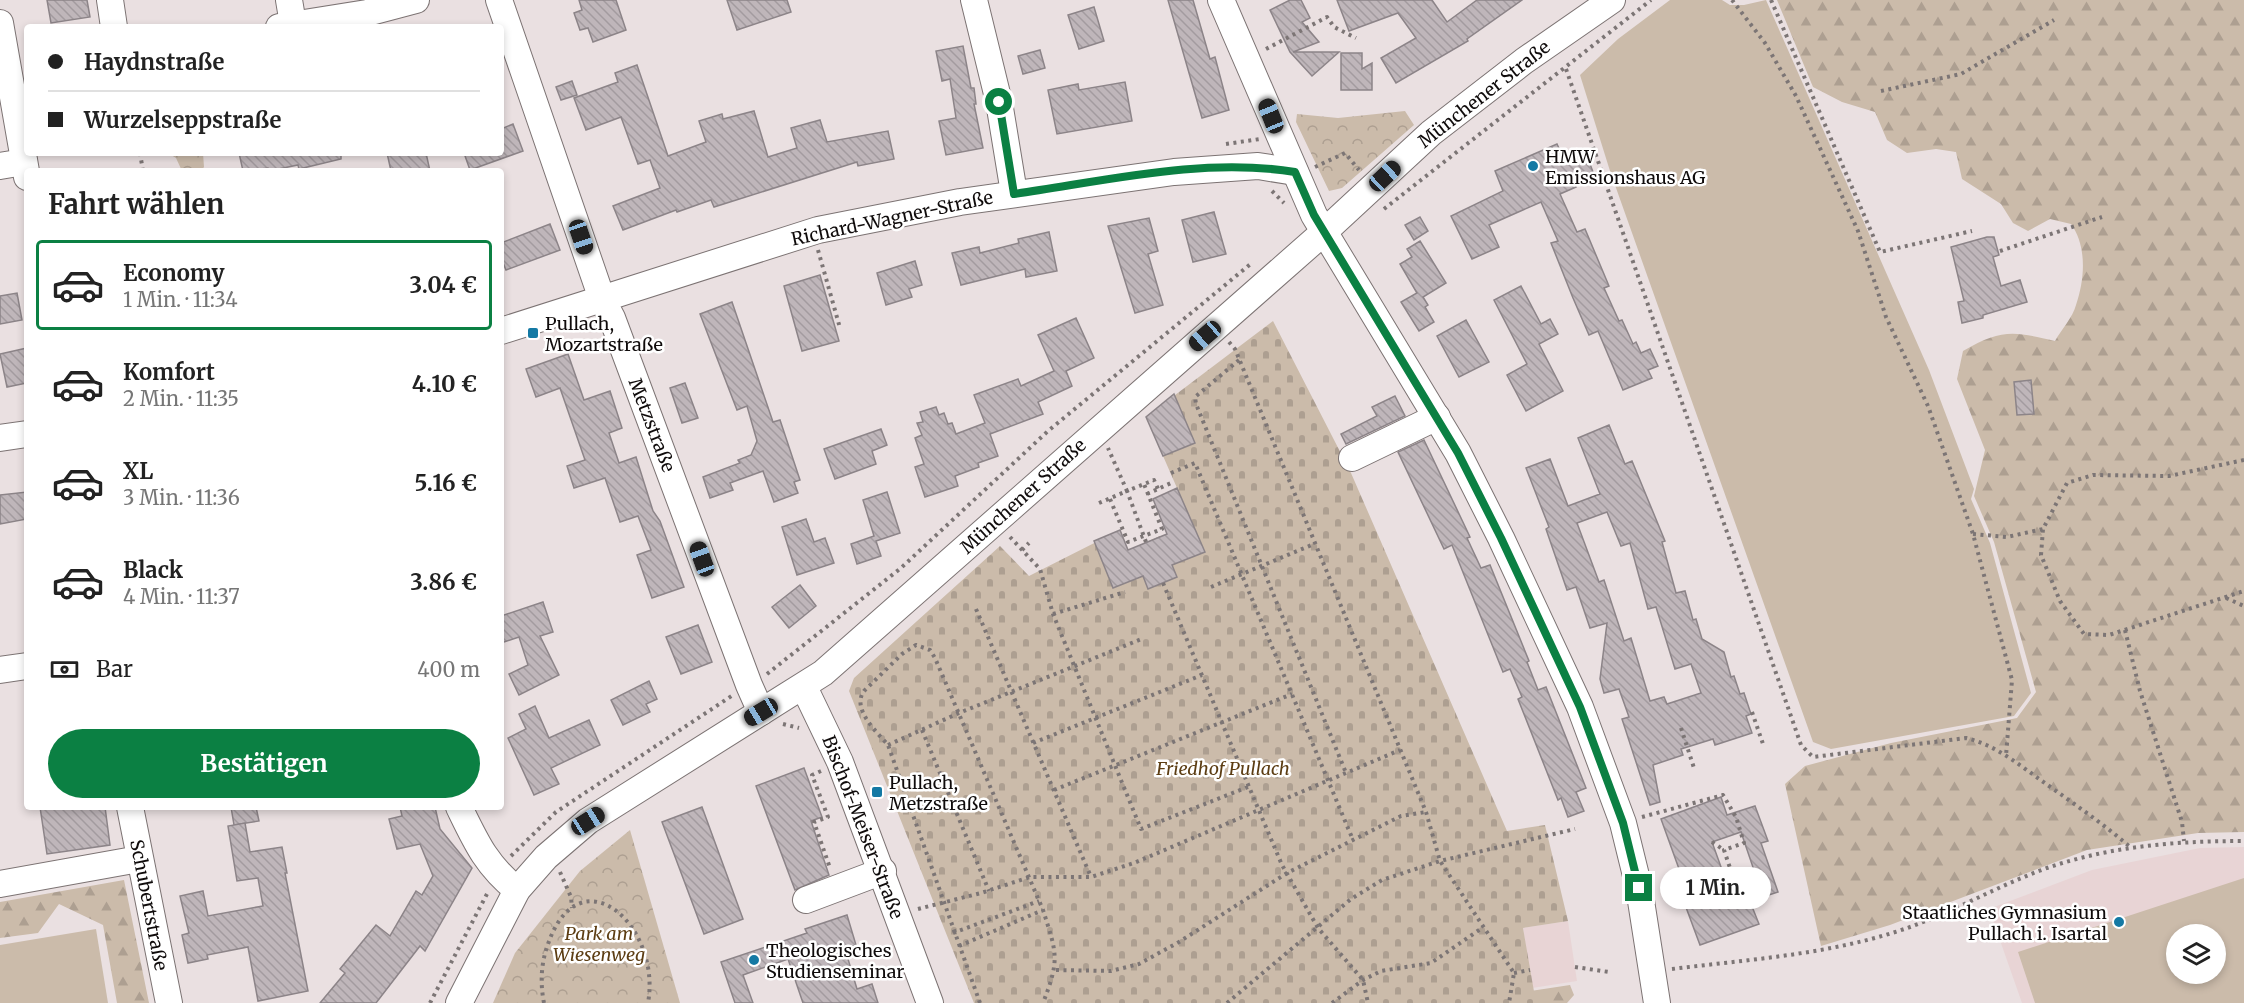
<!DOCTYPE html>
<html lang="de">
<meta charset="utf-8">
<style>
:root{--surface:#fff;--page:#f2f2f2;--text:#222;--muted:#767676;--line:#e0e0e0;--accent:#0b8043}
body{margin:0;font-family:Merriweather,serif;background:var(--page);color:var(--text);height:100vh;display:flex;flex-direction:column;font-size:22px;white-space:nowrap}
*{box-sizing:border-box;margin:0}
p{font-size:20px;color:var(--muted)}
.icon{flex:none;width:33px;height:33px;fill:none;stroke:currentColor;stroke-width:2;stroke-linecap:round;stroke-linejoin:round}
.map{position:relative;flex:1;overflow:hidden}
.side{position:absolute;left:24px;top:168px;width:480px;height:642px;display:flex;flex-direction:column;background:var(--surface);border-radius:6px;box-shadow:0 3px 9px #0003}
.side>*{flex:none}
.banner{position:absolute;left:24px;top:24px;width:480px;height:132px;border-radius:6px;box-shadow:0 3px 9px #0003;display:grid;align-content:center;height:132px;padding:0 24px;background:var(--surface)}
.tools{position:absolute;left:2166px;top:924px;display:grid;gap:12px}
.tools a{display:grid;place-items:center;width:60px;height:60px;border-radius:50%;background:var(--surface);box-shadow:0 3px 9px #0003;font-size:30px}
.end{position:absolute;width:27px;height:27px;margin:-14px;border:8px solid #0b8043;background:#fff;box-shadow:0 0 0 3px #fff}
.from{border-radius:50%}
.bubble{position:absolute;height:42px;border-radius:21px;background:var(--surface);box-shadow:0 3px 9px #0003;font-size:20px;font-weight:700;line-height:42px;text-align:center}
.car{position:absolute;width:18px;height:36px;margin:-18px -9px;border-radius:8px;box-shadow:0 0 4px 2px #0007;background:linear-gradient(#222 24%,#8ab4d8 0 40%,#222 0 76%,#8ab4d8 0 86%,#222 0)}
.banner b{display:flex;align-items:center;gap:21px;height:57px;font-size:22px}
.banner b+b{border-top:2px solid var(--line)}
.banner i{width:15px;height:15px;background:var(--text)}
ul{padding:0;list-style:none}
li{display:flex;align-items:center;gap:18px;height:90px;margin:0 12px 9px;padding:0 12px;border:3px solid transparent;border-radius:6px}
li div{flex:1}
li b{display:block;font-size:22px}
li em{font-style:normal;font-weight:700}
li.selected{border-color:var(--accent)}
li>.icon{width:54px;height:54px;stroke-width:1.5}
h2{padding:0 24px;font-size:27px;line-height:72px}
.pay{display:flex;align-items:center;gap:15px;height:66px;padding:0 24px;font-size:22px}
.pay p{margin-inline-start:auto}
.button{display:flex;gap:12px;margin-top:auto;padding:12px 24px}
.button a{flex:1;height:69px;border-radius:36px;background:var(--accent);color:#fff;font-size:24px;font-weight:700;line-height:69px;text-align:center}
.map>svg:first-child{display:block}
</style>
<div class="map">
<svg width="2244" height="1003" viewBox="0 0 2244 1003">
<defs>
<pattern id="forest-firs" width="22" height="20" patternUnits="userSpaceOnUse" patternTransform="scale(1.5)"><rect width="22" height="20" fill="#cbbbaa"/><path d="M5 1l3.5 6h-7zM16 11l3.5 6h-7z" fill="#ad9f91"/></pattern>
<pattern id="cemetery-stones" width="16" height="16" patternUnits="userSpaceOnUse" patternTransform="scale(1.5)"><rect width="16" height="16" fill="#cbbbaa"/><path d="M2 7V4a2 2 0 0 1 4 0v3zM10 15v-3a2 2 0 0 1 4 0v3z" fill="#ad9f91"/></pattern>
<pattern id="park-crowns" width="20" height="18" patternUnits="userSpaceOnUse" patternTransform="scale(1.5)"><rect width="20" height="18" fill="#cbbbaa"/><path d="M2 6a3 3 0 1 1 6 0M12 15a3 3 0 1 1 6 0" fill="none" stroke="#ad9f91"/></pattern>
<pattern id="building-back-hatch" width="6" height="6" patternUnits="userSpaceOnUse" patternTransform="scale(1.5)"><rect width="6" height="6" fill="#bfb6ba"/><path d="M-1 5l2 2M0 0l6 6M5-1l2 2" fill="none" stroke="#a39b9f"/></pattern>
</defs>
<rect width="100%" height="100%" fill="#eae0e1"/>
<g fill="#e8d4d5" fill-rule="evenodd">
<path d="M2244 847V1003H2022L1989 909 2092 870 2200 848ZM2176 934H2216V974H2176Z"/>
<path d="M1568 921 1577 981 1532 988 1523 928Z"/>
</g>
<g fill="#cbbbaa" fill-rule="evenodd">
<path d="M1670 0H1722L1730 5H1744L1766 0 1929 370 1974 489 1971 499 1990 543 2031 693 2014 716 1831 749 1813 742 1610 171 1580 75 1618 39Z"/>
<path d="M2244 878V1003H2035L2018 952ZM2216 934V974H2176V934Z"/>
<path d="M96 929 108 1003H0V945Z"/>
</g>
<g fill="url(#forest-firs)">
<path d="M1777 0H2244V832L2198 833 2087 850 1890 925 1821 946 1785 784 1805 766 1891 743 2017 718 2036 692 1994 542 1974 496 1985 450 1957 379 1963 351C2001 329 2013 331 2055 341 2061 330 2073 317 2076 305 2085 279 2087 246 2071 224L2050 219 2028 231 2013 223 2001 204 1962 179 1956 152 1936 149 1907 153 1887 140 1875 112 1842 102 1813 87Z"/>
<path d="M124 880 149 1003H117L103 925 59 904 38 933 0 938V902Z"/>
<path d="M1570 985 1574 995 1567 1003H1524V992Z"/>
</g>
<path fill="url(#cemetery-stones)" d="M1273 321 1351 473 1507 831 1545 825 1568 921 1523 928 1536 1003H974L849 691 854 678 1000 546 1029 576 1120 530 1129 552 1134 551 1133 548 1160 536 1162 539 1168 536 1153 499 1177 488 1146 417Z"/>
<g fill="url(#park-crowns)">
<path d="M1405 111 1414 125 1342 188 1329 191 1296 122 1297 114 1338 118Z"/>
<path d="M168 153H203L204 167 201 171H182L176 158Z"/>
<path d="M630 830 680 1003H493L515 953 580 871Z"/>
</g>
<g fill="url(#building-back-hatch)" stroke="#8c8488" stroke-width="1.5" fill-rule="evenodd">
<path d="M47 0H87L90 17 51 23Z"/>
<path d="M579 0H616L626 30 593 42 588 28 580 30 574 13 582 10Z"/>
<path d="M727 0H787L791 12 737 30Z"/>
<path d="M1168 0H1193L1210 59 1215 57 1229 110 1202 118Z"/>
<path d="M1290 0H1301L1310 18 1302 22 1319 42 1293 52H1339L1312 76 1290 52 1270 10Z"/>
<path d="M1337 0H1432L1447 22 1477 0H1522L1467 39 1468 41 1396 83 1381 58 1416 38 1398 13 1349 31Z"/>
<path d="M1094 7 1104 41 1079 49 1068 15Z"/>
<path d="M963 46 971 88H974L976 104H974L983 148 946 155 939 121 956 118 950 79 942 81 936 51Z"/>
<path d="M1040 50 1045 68 1023 74 1018 56Z"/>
<path d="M1341 53H1362V69L1372 63V90H1341Z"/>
<path d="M637 65 668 156 706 142 699 121 722 114 723 119 754 111 768 157 797 148 791 128 820 120 827 142 888 131 894 159 858 166 857 162 714 207 711 200 677 212 676 210 623 230 613 206 660 188 650 160 638 164 621 117 586 130 574 98 618 82 615 73Z"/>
<path d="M572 81 577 95 561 100 556 87Z"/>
<path d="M1125 82 1132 121 1057 134 1048 90 1078 84 1079 90Z"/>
<path d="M513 124 523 151 470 170 464 153H501V129Z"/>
<path d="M1557 144 1565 161 1586 153 1593 172 1573 180 1576 187 1560 194 1577 232 1585 229 1609 286 1604 288 1619 321 1622 320 1633 344 1636 342 1641 353 1650 349 1658 366 1648 370 1652 378 1623 390 1598 331 1589 335 1573 298 1551 243 1558 241 1541 202 1489 225 1499 247 1472 259 1451 216 1503 191 1495 171Z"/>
<path d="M239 153H341V159L299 169 298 165 269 171 268 168 243 171Z"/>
<path d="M387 153H426L430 171H391Z"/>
<path d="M1214 212 1226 254 1193 262 1182 220Z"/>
<path d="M1420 217 1428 231 1414 240 1405 225Z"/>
<path d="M1149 218 1158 251 1148 254 1163 305 1135 313 1108 226Z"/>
<path d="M550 224 560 250 506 270 501 258V243Z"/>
<path d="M1049 232 1057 271 1026 277 1025 269 961 285 952 253 979 247 980 253 1019 243 1018 239Z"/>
<path d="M1987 237H1994L1999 255 1993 257 2001 286 2020 280 2027 302 1983 315V318L1962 323 1958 302 1964 301 1951 247Z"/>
<path d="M1420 241 1446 283 1423 297 1428 305 1425 307 1434 322 1419 331 1401 302 1417 293 1400 264 1412 257 1407 249Z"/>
<path d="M915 261 922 285 909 289 912 297 886 305 877 273Z"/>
<path d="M820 275 839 341 802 351 784 286Z"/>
<path d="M1521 286 1541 324 1550 319 1558 334 1539 344 1563 391 1526 411 1507 375 1527 364 1494 300Z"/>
<path d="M17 293 22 320 0 324V296Z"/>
<path d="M732 302 773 422 780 420 800 480 794 482 798 493 774 502 763 471 730 483 733 490 710 498 703 477 740 463 738 460 751 455 757 441 747 406 737 410 700 314Z"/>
<path d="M1076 318 1094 358 1066 371 1072 386 1038 402 1043 414 990 434 998 456 978 463 979 467 955 476 958 486 925 497 915 467 924 464 915 438 922 435 917 423 923 422 920 412 936 407 939 415 944 413 948 424 952 423 956 434 985 423 974 395 1018 379 1021 386 1054 371 1038 335Z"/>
<path d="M1466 320 1489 362 1459 377 1437 336Z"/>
<path d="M27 348V383L7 387 0 354Z"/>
<path d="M568 354 584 400 610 391 622 428 609 433 619 463 636 457 653 511 660 521 684 587 652 598 637 555 651 550 638 516 620 522 605 478 574 488 567 466 585 460 560 388 536 397 526 369Z"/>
<path d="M2031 380 2034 414 2017 415 2014 382Z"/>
<path d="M685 383 698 418 682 423 670 388Z"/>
<path d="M1174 394 1195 443 1163 456 1146 417Z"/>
<path d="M1395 396 1405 416 1346 444 1341 434 1377 416 1372 407Z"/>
<path d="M1609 425 1625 464 1632 461 1665 541 1662 542 1676 593 1685 591 1693 620 1696 619 1702 639 1724 652 1731 677 1734 676 1740 694 1744 693 1751 714 1746 716 1752 733 1715 745 1713 739 1681 749 1683 755 1653 765 1660 802 1650 805 1622 719 1629 717 1619 689 1604 693 1600 679 1607 623 1590 628 1576 587 1567 590 1546 529 1549 527 1526 468 1550 459 1568 506 1600 494 1578 438ZM1607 512 1621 546 1630 543 1648 609 1656 607 1675 669 1691 664 1701 693 1667 704 1664 697 1650 701 1631 638 1624 641 1604 580 1599 582 1577 523Z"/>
<path d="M881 429 887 445 872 451 876 464 835 479 824 449Z"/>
<path d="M1424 440 1470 537 1467 538 1481 568 1490 565 1529 661 1527 662 1538 690 1546 687 1586 788 1576 792 1584 811 1568 817 1561 798 1558 800 1518 699 1522 697 1510 669 1503 672 1452 545 1444 549 1398 452Z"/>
<path d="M1177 488 1205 552 1172 565 1177 577 1148 589 1143 576 1113 588 1094 541 1120 530 1128 550 1167 534 1153 499Z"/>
<path d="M27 492V519L0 524V495Z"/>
<path d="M887 492 900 533 876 541 881 556 857 564 851 544 874 536 863 500Z"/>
<path d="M806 519 814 542 825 538 834 563 797 575 782 527Z"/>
<path d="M800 585 816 606 789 628 772 607Z"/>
<path d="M543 602 553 632 540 636 559 675 519 695 509 674 528 665 519 637 501 643V616Z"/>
<path d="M698 625 712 662 681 674 666 637Z"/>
<path d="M649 681 657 699 646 704 650 712 623 725 611 700Z"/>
<path d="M535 706 549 738 589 720 600 745 551 768 559 784 534 795 508 738 526 729 519 714Z"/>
<path d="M804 768 822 817 811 821 829 875 795 890 756 786Z"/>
<path d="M1721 797 1727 815 1755 806 1768 841 1761 843 1778 892 1753 900 1751 904 1759 924 1700 945 1677 883 1683 880 1661 819ZM1741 832 1758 882 1730 892 1712 842Z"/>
<path d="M40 807H105L110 845 47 854Z"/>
<path d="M231 807H256L259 821 234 825Z"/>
<path d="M400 807H435L440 829 472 868 425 951 420 946 376 1003H320L345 973 340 969 376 925 390 936 416 891 422 895 433 876 420 844 397 849 389 819 402 816Z"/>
<path d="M702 807 743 919 704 934 662 822Z"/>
<path d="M245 823 250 852 282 847 287 873H285L308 991 258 1001 248 947 207 955 208 959 188 963 182 935 189 933 180 896 203 891 208 916 263 906 258 878 237 881 228 826Z"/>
<path d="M847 915 856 945 845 949 857 989 872 984 878 1003H803L788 959 743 975 753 1003H735L721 962 807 933 805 929Z"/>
</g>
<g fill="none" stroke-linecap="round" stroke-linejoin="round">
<defs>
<g id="minor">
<path d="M110 0 114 27"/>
<path d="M289 0 293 24"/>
<path d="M499 0 602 299 612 318 749 685 761 712"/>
<path d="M974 0 999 102 1014 193"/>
<path d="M1221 0 1314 215 1458 453 1501 538 1580 707 1623 823 1639 888 1657 1003"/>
<path d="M0 23 27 177"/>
<path d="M279 27 367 13 416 0"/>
<path d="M0 166 24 162"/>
<path d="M501 331 818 230 960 202 1174 172 1258 166 1295 172"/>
<path d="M0 438 27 434"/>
<path d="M1352 458 1437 417"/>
<path d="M0 670 27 666"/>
<path d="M804 687 840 762 930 1003"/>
<path d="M130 807 169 1003"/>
<path d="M459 807C476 842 486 865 517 890"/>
<path d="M0 884 139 859"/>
<path d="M806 900 883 871"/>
<path d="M459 1003 517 890 546 857 588 821 823 673 1324 232 1431 133 1524 61 1612 0"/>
</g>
</defs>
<use href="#minor" stroke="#7c7373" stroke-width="28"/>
<g stroke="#7c7575" stroke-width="4" stroke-dasharray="3 4.5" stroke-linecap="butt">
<path d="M1732 0 1765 43 1796 96 1858 231 1886 317 1928 406 1973 534 2012 680 2006 756"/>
<path d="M1771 0 1880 252 1972 231"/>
<path d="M1266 49 1327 17 1334 27 1356 38"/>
<path d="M1566 69 1801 745 1813 757 1966 738C1997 745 2023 768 2049 786 2077 806 2105 825 2130 847"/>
<path d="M1881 91 1961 74 2054 20"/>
<path d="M1226 144 1260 139"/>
<path d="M140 153 143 171"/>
<path d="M1315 167 1345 153 1359 170"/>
<path d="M1272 191 1284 203"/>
<path d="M1384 209 1651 0"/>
<path d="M818 250 840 328"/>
<path d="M2000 251 2102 217"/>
<path d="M1229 342 1235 349 1426 812 1440 861 1514 973 1509 1003"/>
<path d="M1239 360 1195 397 1196 404 1346 773"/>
<path d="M2244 460 2169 476 2093 475 2067 483 2043 529 2041 555 2060 601 2084 634 2109 635 2244 591"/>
<path d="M1171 473 1195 463 1353 840"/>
<path d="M1147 494 1171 483"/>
<path d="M1110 499 1128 542 1162 529 1144 484"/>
<path d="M1099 503 1127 491 1108 448"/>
<path d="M1973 534 2007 537 2043 529"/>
<path d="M1010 537 1040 569 1053 614 1141 829 1248 787"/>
<path d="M1146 542 1127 491 1154 480 1158 489"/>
<path d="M1022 550 1029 543"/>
<path d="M1163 583 1282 865 1318 928 1363 980 1368 1003"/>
<path d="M1211 587 1314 544"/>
<path d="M2226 598 2244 606"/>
<path d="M976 609 1091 877"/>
<path d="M1053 614 1125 592"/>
<path d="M2125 630 2140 691 2182 822 2184 841"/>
<path d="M767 674 901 568 1048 431 1253 262"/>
<path d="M1752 712 1763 744"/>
<path d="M783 724 799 728"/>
<path d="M1681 728 1694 768"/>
<path d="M922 730 989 891"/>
<path d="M1033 743 1202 675"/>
<path d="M888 745 959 713 1144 638"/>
<path d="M821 771 812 775 828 817 814 822 830 868"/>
<path d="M1054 790 1292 694"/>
<path d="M1642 817 1723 795 1736 817 1744 843 1724 850 1732 874 1723 894"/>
<path d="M1712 842 1724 850"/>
<path d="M511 856 556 812 733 695"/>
<path d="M560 872 571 897 572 908"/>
<path d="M918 909 981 893 1030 877H1091L1134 863 1400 750"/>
<path d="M953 933 1039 901"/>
<path d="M959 946 1043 910"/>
<path d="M1575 967 1609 972"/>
<path d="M1672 969C1745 960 1821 955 1892 933 1945 917 1994 887 2047 868 2111 846 2176 841 2244 841"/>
<path d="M1056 970 1111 971 1139 964 1179 942 1287 873 1401 816 1426 812"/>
<path d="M1514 973 1530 970"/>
<path d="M430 1003 488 892"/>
<path d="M544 1003C540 983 541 963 548 944 580 852 662 926 648 1003"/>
<path d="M980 1003 888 745C877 732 851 709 864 691L902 654 916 645 930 650 935 658 1043 910C1057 954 1060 959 1043 1003"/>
<path d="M1227 1003 1351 899 1382 880 1440 861 1575 829"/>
<path d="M1332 1003 1363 980 1381 971 1431 963 1482 928"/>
</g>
<use href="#minor" stroke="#fff" stroke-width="26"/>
</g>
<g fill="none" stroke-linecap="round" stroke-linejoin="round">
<path stroke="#0b8043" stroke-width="8" d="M999 102 1014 194C1105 181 1203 157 1295 172L1314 215 1458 453 1501 538 1580 707 1623 823 1639 888"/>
</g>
<g fill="#1479a4" stroke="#fff" stroke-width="2">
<circle cx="1533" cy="166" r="6"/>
<rect x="527" y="327" width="12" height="12" rx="3"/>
<rect x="871" y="786" width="12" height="12" rx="3"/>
<circle cx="2119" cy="922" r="6"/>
<circle cx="754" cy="960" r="6"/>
</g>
<g text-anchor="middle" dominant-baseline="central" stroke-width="5" stroke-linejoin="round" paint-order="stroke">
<g font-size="18" fill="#0f0b0b" stroke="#fff">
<text transform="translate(1484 94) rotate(-38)">Münchener Straße</text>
<text transform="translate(892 218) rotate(-12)">Richard-Wagner-Straße</text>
<text transform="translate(652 425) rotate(69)">Metzstraße</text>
<text transform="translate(1023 496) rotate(-42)">Münchener Straße</text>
<text transform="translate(863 827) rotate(69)">Bischof-Meiser-Straße</text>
<text transform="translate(149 905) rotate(79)">Schubertstraße</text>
</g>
<g font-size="18" fill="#0f0b0b" stroke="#fff" text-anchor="start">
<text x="1545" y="156">HMW<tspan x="1545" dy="21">Emissionshaus AG</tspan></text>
<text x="545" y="323">Pullach,<tspan x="545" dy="21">Mozartstraße</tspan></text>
<text x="889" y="782">Pullach,<tspan x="889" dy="21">Metzstraße</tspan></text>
<text x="2107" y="912" text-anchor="end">Staatliches Gymnasium<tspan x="2107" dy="21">Pullach i. Isartal</tspan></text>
<text x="766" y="950">Theologisches<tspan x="766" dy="21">Studienseminar</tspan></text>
</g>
<g font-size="18" font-style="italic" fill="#5c3d13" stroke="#fff">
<text x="1223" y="768">Friedhof Pullach</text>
<text x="599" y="933">Park am<tspan x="599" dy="21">Wiesenweg</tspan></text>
</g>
</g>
</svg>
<div class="tools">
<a><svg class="icon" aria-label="layers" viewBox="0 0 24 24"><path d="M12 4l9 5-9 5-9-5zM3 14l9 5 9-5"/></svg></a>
</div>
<i class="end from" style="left:999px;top:102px"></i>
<i class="end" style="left:1639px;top:888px"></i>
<div class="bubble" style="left:1660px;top:867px;width:111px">1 Min.</div>
<i class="car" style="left:1271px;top:116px;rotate:338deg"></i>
<i class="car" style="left:1385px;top:176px;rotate:47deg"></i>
<i class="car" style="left:581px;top:237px;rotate:161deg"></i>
<i class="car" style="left:1205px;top:336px;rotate:229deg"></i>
<i class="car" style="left:702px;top:559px;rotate:340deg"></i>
<i class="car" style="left:761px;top:712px;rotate:239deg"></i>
<i class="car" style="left:588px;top:821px;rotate:58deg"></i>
<div class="banner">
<b><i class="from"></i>Haydnstraße</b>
<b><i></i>Wurzelseppstraße</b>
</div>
<section class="side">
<h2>Fahrt wählen</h2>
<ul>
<li class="selected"><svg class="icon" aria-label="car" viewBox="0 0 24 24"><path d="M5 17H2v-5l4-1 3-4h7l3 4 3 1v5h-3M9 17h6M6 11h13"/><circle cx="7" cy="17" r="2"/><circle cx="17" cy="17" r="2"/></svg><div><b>Economy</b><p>1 Min. · 11:34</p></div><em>3.04 €</em></li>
<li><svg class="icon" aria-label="car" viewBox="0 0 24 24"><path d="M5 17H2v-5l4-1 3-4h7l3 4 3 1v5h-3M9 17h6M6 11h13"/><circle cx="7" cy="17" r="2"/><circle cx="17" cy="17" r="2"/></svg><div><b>Komfort</b><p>2 Min. · 11:35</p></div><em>4.10 €</em></li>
<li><svg class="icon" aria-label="car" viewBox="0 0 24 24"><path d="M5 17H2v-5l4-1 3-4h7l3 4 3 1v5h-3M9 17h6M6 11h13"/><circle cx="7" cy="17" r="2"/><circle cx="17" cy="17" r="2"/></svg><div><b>XL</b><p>3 Min. · 11:36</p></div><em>5.16 €</em></li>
<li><svg class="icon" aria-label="car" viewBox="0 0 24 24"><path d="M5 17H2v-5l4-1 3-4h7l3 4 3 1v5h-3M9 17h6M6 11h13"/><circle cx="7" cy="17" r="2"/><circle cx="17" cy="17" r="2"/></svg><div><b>Black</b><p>4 Min. · 11:37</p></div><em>3.86 €</em></li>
</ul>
<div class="pay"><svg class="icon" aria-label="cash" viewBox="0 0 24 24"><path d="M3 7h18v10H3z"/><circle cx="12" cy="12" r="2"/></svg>Bar<p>400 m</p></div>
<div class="button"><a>Bestätigen</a></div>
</section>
</div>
